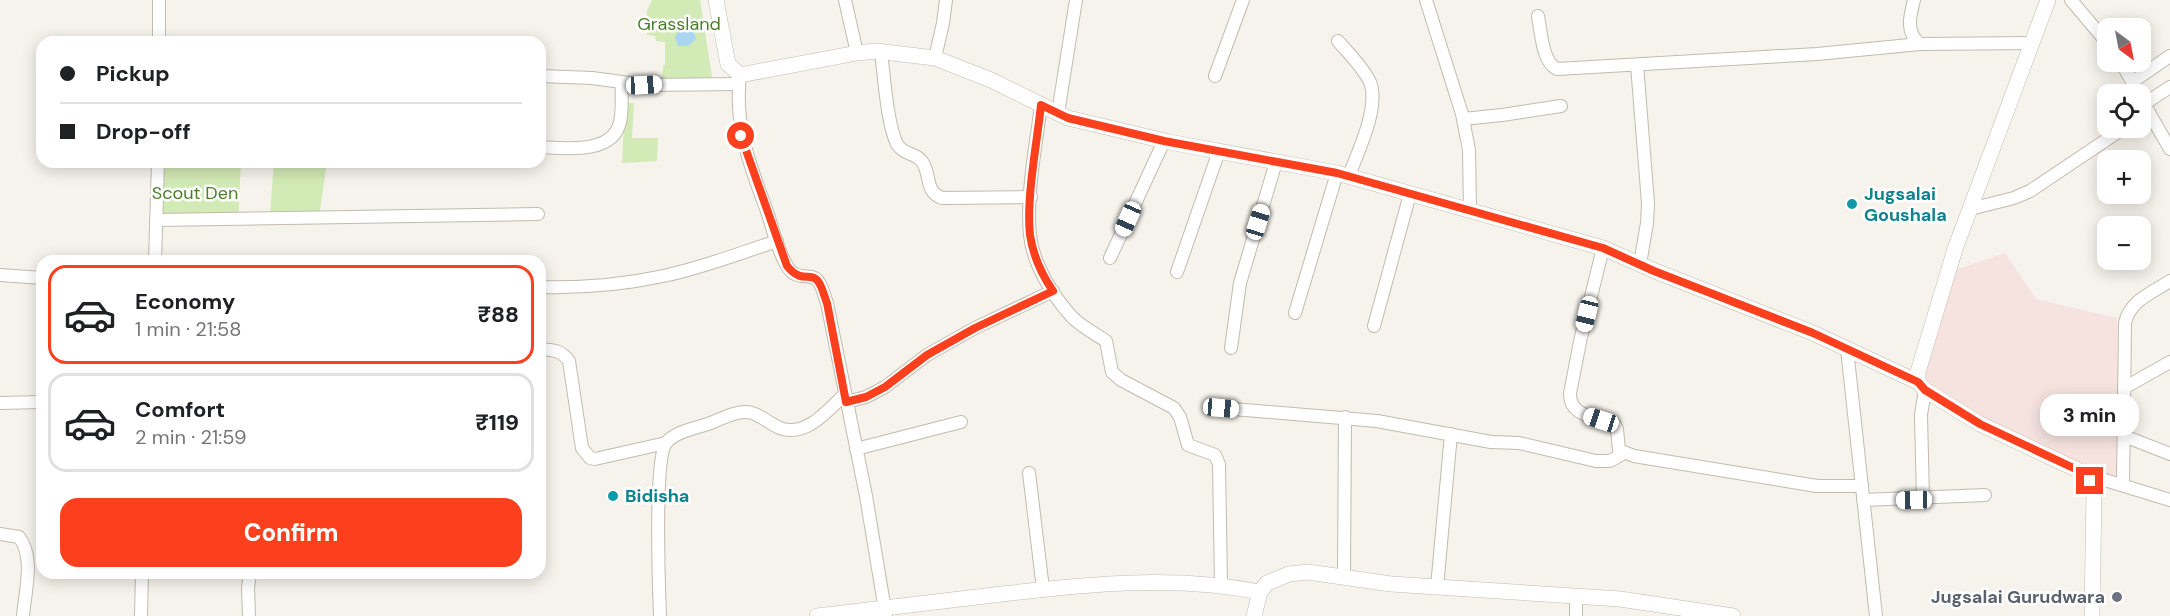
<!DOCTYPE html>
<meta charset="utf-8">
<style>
:root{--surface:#fff;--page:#f6f6f6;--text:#202124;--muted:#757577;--line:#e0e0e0;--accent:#fc3f1d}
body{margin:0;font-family:"DM Sans",sans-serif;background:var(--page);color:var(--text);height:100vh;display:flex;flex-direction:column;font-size:22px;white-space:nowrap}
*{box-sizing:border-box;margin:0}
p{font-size:20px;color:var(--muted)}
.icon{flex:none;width:33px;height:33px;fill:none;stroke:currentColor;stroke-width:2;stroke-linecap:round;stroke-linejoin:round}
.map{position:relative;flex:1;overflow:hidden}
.sheet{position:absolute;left:36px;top:255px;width:510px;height:324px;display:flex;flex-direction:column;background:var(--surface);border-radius:18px;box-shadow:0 3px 15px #0003}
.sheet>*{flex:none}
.hud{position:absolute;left:36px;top:36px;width:510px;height:132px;border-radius:18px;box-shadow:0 3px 15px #0003;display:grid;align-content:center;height:132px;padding:0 24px;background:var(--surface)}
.needle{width:39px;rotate:148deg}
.tools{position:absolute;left:2097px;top:18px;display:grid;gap:12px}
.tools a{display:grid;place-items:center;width:54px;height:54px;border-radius:12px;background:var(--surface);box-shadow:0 3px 15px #0003;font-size:30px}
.end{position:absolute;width:27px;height:27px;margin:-14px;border:8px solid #fc3f1d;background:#fff;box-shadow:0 0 0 3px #fff}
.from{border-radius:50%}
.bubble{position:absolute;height:42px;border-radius:18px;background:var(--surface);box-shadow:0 3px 15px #0003;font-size:20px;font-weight:800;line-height:42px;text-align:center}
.car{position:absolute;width:18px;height:36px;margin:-18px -9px;border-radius:8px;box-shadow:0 0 4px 2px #0007;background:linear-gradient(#fff 24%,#345 0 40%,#fff 0 76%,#345 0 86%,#fff 0)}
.hud b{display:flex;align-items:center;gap:21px;height:57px;font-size:22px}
.hud b+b{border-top:2px solid var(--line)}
.hud i{width:15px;height:15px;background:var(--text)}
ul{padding:10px 0 0;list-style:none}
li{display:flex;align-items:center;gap:18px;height:99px;margin:0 12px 9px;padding:0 12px;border:3px solid var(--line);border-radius:18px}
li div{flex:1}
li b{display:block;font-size:22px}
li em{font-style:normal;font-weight:800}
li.on{border-color:var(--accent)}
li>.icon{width:54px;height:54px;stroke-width:1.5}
.action{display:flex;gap:12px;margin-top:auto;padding:12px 24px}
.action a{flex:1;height:69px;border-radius:18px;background:var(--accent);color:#fff;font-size:24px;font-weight:800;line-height:69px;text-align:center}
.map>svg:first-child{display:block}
</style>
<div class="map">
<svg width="2170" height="616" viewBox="0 0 2170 616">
<rect width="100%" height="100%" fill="#f6f3ec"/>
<path fill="#f6e3e0" d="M2005 253 2036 299 2117 318 2119 480 2082 467 1982 421 1927 386 1922 378 1955 270Z"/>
<g fill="#d2eab5">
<path d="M652 0H700L714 90H661L663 66 665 65V42L656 41 655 36 647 35V11Z"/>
<path d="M625 103H634L632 138H658L657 161 622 163Z"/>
<path d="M151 162H241L238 224 150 225Z"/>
<path d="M274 162H327L319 217 270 214Z"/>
</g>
<path fill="#a9d4f2" d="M681 28H693L696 39 688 46H678L675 37Z"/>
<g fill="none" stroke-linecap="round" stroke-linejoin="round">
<defs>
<g id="minor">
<path d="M159 0V42"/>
<path d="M845 0 857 53"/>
<path d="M1426 0 1462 114 1469 150 1470 211"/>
<path d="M1914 0C1910 16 1905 32 1920 44L2032 43"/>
<path d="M2071 0 2108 44"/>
<path d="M1538 16C1541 31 1542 62 1557 69L1817 54 1920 44"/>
<path d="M1338 41C1349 54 1363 67 1370 82 1380 107 1358 151 1349 176"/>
<path d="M881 52C884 75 887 124 897 144 903 155 918 153 923 163 931 176 925 192 942 198L1031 197"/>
<path d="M935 58 943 23 946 0"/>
<path d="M2121 62 2139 94"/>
<path d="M1637 65 1648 203 1647 223 1640 264"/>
<path d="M740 75C734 128 750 165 768 214 773 231 778 251 787 266 797 283 810 271 818 281 823 287 824 296 827 303L866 496 886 616"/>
<path d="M540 76 592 78 644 85 739 84"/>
<path d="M1215 76 1243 0"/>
<path d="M2132 82 2170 56"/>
<path d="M2140 97 2170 149"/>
<path d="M2144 104 2170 87"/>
<path d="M1041 105C1036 146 1026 194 1030 235 1033 264 1052 295 1072 317 1082 327 1094 333 1106 341L1112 372 1121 380 1174 408 1180 417 1188 445 1215 455 1219 464 1221 584"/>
<path d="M1058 113 1076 0"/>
<path d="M1463 119 1502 115 1561 106"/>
<path d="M540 147C564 148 613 155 620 122 623 110 621 96 622 83"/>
<path d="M1970 209 2014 198 2030 191 2124 128"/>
<path d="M156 220 538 214"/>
<path d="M1603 248 1581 337 1570 393C1569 418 1598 416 1615 425L1617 429 1619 450 1634 456 1817 486H1862"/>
<path d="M1110 258 1164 141"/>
<path d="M155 261 158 162"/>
<path d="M1177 272 1219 151"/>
<path d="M0 275 42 278"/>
<path d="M540 287C582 288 622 285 663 276 702 268 740 253 777 241"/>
<path d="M1295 313 1337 173"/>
<path d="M1374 326 1410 194"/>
<path d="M1231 348 1240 283 1276 162"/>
<path d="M540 349C553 350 561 350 569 361L582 448 590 458 595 459 666 443"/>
<path d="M1847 349 1876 616"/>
<path d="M2124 388 2170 362"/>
<path d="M846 402 866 397 885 387 927 355 975 328 1053 291"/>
<path d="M0 403 42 402"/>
<path d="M1221 408 1377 421 1491 442 1519 443 1596 461H1610L1624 453"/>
<path d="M2124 436 2170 454"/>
<path d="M856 449 961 422"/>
<path d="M1029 473 1043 589"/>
<path d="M2082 473 2170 500"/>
<path d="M2123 485 2125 323C2130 300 2152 293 2170 281"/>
<path d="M1923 499 1921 415 1925 390"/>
<path d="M1863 500 1985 495"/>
<path d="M0 534 19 537C35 557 25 591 23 616"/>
<path d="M1344 576 1345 417"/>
<path d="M1437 587 1451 434"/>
<path d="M141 616 142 573"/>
<path d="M249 616 248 588 250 573"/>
<path d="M660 616C659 589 654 459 666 443 674 432 696 428 708 424 721 419 738 409 752 413 762 416 770 424 780 428 806 438 828 410 845 394"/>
<path d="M1576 616V597"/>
</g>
<g id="tertiary">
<path d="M716 0 728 64 740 75 857 53 876 51 935 58 991 80 1068 118 1169 142 1337 173 1603 248 1655 271 1813 333 1918 382"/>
<path d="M2048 0 1955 249 1918 372V382L1925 390 1980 424 2082 472 2090 481 2094 493 2092 616"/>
<path d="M817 616C879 609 941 601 1002 594 1089 584 1173 575 1260 592"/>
<path d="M1254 616 1260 592 1267 583 1289 574 1308 572 1391 584 1620 599 1733 616"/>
</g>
</defs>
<use href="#minor" stroke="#c2bbae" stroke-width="14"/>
<use href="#tertiary" stroke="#c2bbae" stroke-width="16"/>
<use href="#minor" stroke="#fff" stroke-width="12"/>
<use href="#tertiary" stroke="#fff" stroke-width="15"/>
</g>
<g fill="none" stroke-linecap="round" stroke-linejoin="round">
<path stroke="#fc3f1d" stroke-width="8" d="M741 136 787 266C802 284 809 272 817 280 822 285 824 296 827 303L846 402 866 397 885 387 927 355 975 328 1053 291C1042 275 1033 255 1030 235 1026 198 1037 143 1041 105L1068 118 1164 141 1337 173 1603 248 1654 271 1813 333 1918 382 1925 390 1980 424 2082 472 2090 481"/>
</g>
<g fill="#0f9aa8" stroke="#fff" stroke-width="2">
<circle cx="1852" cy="204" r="6"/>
<circle cx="613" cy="496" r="6"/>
</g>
<circle fill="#6b7280" stroke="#fff" stroke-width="2" cx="2117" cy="597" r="6"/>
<g text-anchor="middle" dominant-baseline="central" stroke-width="5" stroke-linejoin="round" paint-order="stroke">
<g font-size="18" fill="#4a7f2a" stroke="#fff">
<text x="679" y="24">Grassland</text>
<text x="195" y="193">Scout Den</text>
</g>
<g font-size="18" font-weight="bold" fill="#0d838f" stroke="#fff" text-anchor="start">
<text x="1864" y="194">Jugsalai<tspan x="1864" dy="21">Goushala</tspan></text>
<text x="625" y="496">Bidisha</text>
</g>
<g font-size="18" font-weight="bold" fill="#5b616d" stroke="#fff" text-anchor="end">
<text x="2105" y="597">Jugsalai Gurudwara</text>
</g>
</g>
</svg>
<div class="tools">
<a><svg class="needle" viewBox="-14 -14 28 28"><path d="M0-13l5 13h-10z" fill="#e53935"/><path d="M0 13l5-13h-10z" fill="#757577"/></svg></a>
<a><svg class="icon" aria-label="locate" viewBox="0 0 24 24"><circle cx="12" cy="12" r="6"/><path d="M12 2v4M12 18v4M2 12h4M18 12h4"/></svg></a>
<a>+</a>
<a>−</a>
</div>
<i class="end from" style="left:741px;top:136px"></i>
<i class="end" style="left:2090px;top:481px"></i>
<div class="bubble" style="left:2040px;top:394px;width:99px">3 min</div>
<i class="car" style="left:644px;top:85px;rotate:87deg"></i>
<i class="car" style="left:1128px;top:219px;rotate:204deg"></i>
<i class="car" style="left:1258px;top:222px;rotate:17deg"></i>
<i class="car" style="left:1587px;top:314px;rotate:194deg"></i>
<i class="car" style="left:1221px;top:408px;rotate:95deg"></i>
<i class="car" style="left:1601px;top:420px;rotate:288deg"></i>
<i class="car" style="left:1914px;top:500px;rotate:269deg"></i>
<div class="hud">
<b><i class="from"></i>Pickup</b>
<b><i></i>Drop-off</b>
</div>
<section class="sheet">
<ul>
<li class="on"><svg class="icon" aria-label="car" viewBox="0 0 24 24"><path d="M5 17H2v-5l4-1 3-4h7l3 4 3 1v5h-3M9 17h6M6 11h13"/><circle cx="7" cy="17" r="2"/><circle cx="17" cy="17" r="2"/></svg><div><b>Economy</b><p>1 min · 21:58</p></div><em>₹88</em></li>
<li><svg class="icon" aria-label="car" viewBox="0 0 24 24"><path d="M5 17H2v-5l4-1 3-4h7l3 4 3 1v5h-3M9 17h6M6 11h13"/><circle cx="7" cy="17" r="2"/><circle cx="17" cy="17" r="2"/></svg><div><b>Comfort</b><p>2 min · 21:59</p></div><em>₹119</em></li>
</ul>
<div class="action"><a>Confirm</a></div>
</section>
</div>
